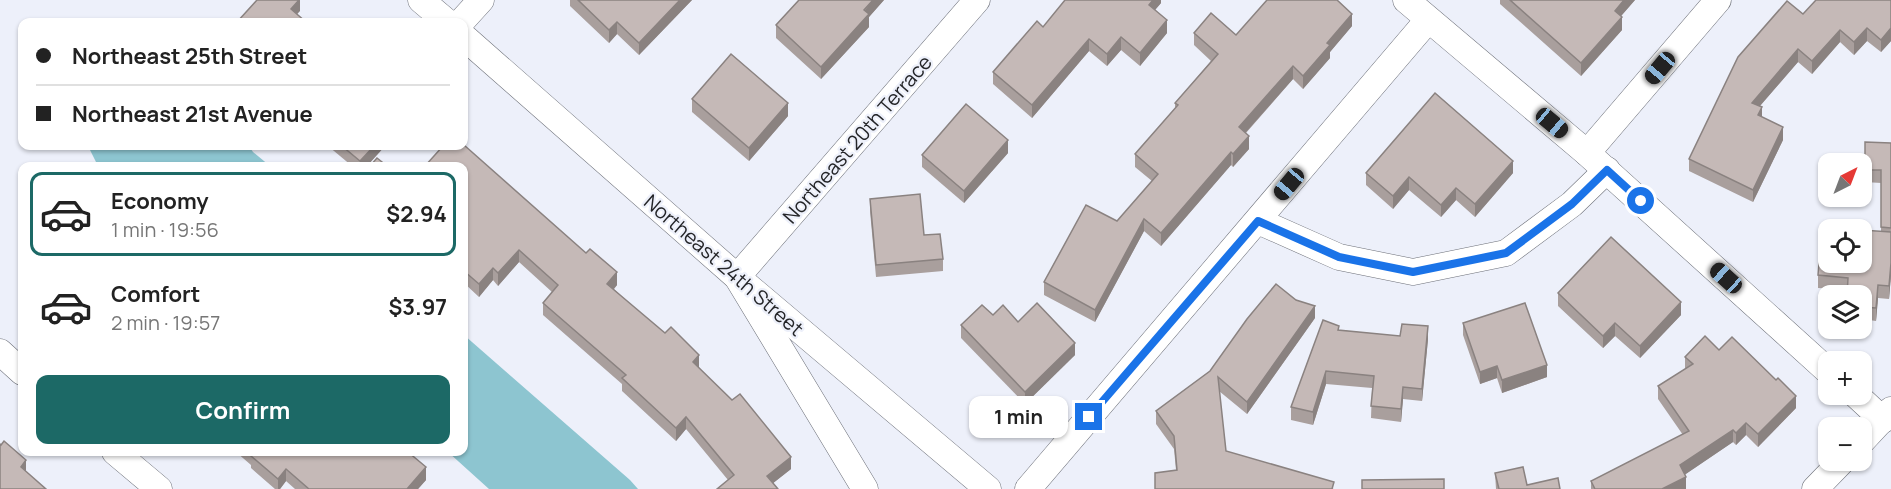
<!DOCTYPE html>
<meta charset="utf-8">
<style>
:root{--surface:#fff;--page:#f6f6f6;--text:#222;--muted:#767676;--line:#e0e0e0;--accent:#1c6966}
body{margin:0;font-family:Manrope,sans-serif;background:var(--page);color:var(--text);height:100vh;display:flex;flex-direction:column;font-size:22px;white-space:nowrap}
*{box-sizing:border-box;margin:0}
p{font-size:20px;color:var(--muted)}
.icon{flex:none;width:33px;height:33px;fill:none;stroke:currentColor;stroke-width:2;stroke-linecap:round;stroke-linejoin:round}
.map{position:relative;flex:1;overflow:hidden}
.panel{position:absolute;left:18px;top:162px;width:450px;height:294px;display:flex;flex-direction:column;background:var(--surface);border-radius:12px;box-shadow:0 2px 4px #0004}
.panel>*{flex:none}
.hud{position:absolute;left:18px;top:18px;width:450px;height:132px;border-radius:12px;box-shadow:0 2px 4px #0004;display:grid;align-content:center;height:132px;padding:0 18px;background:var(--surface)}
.needle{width:39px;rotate:42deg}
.fabs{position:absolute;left:1818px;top:153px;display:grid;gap:12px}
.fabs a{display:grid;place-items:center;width:54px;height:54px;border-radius:12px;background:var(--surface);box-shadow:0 2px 4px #0004;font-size:30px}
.end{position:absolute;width:27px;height:27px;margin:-14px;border:8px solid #1a73e8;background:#fff;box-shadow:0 0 0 3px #fff}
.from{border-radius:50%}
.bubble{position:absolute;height:42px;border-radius:12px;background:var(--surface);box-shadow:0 2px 4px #0004;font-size:20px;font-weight:700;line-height:42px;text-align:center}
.car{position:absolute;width:18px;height:36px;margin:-18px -9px;border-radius:8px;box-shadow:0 0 4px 2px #0007;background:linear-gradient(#222 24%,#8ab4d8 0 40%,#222 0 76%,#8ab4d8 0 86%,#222 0)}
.hud b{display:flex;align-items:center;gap:21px;height:57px;font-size:22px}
.hud b+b{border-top:2px solid var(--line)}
.hud i{width:15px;height:15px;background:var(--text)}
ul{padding:10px 0 0;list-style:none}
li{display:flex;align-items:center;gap:18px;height:84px;margin:0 12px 9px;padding:0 6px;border:3px solid transparent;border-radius:12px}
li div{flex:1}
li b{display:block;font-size:22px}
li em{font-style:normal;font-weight:700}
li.on{border-color:var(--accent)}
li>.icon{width:54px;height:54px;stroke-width:1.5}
.action{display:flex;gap:12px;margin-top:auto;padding:12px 18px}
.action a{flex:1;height:69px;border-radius:12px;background:var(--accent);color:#fff;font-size:24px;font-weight:700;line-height:69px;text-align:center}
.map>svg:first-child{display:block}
</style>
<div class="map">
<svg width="1891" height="489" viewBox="0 0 1891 489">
<rect width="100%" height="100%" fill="#edf0fa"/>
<g fill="#8dc5d0">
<path d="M91 146H249L253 152 270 166H98L89 148Z"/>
<path d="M464 335 630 480 638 489H489L448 452H464Z"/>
</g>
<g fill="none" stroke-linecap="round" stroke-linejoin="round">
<defs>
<g id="minor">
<path d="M421 0 447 22"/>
<path d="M1406 0 1587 153 1828 371"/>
<path d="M461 22 481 0"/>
<path d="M464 37 737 277 988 489"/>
<path d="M1587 153 1718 0"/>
<path d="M1258 221 1339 257 1413 272 1506 253 1572 204 1607 170"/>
<path d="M0 352 22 372"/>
<path d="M1855 394 1883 420"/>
<path d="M1862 441 1891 410"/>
<path d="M115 452 159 489"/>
<path d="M865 489 737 277 977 0"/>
<path d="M1028 489 1428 20"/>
<path d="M1815 489 1843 460"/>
</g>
</defs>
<use href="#minor" stroke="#6d7079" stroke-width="27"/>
<use href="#minor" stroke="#fff" stroke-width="26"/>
</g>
<g fill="#a99f9d">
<path d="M570 0H692L639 55 617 34 609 43 570 6Z"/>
<path d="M799 0H884L869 17V27L821 79 776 38V25Z"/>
<path d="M1161 0V3L1155 10 1167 33 1140 66 1121 50 1107 66 1089 51 1032 118 993 84V72L1043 27Z"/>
<path d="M1500 0H1635L1621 16 1622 30 1581 76 1500 4Z"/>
<path d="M1891 0V41L1881 52 1867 41 1854 55 1840 42 1812 74 1798 62 1760 106 1762 117 1783 140 1753 202 1689 171V159L1803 14Z"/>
<path d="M1352 26 1330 52V58L1303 89 1293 79 1246 133 1249 149 1233 167 1231 165 1161 246 1144 231 1095 322 1044 295V282L1117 221 1152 181 1135 167V154L1175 108V103L1211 61 1194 45V33L1236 35Z"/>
<path d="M692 99 788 116 749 161 692 112Z"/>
<path d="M1865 142 1891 143V275L1889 299 1878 298 1876 321 1862 319V296L1847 290 1818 288V275L1881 231V183L1865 182Z"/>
<path d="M328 146H385L367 166H352Z"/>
<path d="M1008 153 964 203 922 167V155Z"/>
<path d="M464 166 617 285 614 289 699 367V368L791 469 773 483 728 480 686 429 676 441 622 391V384L543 315V303L552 292 519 262 498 286 493 280 479 297 464 283Z"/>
<path d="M1366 173H1513L1475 217 1456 200 1441 217 1409 190 1393 209 1366 185Z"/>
<path d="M870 199 924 235 943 259V271L876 277 870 211Z"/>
<path d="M1558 293 1681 315 1640 358 1615 336 1603 348 1558 306Z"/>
<path d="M993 315 1018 322 1075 355 1025 404 961 338V325Z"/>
<path d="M1315 318 1247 414 1219 391 1226 451 1334 489H1155V473L1176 470 1174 449 1156 424V411L1210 371Z"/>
<path d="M1463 323 1547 377 1502 393 1497 378 1480 384 1463 335Z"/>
<path d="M1339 330 1428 339 1422 401 1403 399 1401 422 1371 418 1372 388 1326 384 1313 425 1291 420V407Z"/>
<path d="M1719 350 1796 408 1758 447 1746 435 1736 445 1733 442 1684 475 1686 489H1591V481L1683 435 1658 399V386L1685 369V357Z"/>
<path d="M236 452H380L426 480 418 489H295L286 481 280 489H275L251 468V465Z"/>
<path d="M1495 473 1527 485 1560 489H1496Z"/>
</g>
<g fill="#8a8280">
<path d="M299 0H300V11L291 21V9Z"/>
<path d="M680 0H692L639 55V43Z"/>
<path d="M873 0H884L869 17V27L821 79V67Z"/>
<path d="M1153 0H1161V3L1149 17V5Z"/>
<path d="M1624 0H1635L1615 23V11Z"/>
<path d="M1352 14V26L1330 52V58L1303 89V76L1327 43Z"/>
<path d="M1622 17V30L1581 76V63Z"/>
<path d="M1167 20V33L1140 66V53Z"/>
<path d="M617 22V34L609 43V30Z"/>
<path d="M1867 28V41L1854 55V42Z"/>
<path d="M1891 28V41L1881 52V40Z"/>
<path d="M1840 30V42L1812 74V61Z"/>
<path d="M1121 37V50L1107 66V54Z"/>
<path d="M1089 39V51L1032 118V105Z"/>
<path d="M1798 49V62L1752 115V103Z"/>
<path d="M1293 66V79L1239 140V127Z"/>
<path d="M788 103V116L749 161V148Z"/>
<path d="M1762 107V120L1758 115Z"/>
<path d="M1783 127V140L1753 202V190Z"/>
<path d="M1249 136V149L1233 167V154Z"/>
<path d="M1008 140V153L964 203V191Z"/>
<path d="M374 146H385L367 166H360V161Z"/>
<path d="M1231 152V165L1161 246V233Z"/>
<path d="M1513 161V173L1475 217V204Z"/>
<path d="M1409 177V190L1393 209V196Z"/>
<path d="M1456 188V200L1441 217V205Z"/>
<path d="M1144 219V231L1095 322V310Z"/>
<path d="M519 250V262L498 286V273Z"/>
<path d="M1891 263V275L1889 299V286Z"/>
<path d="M493 268V280L479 297V284Z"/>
<path d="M617 272V285L607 297V284Z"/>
<path d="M1878 285V298L1876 321V308Z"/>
<path d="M1681 302V315L1640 358V346Z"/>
<path d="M1315 306V318L1247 414V402Z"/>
<path d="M1615 323V336L1603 348V336Z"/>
<path d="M1428 326V339L1422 401V389Z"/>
<path d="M1075 343V355L1025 404V392Z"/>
<path d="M699 355V367L693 375V362Z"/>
<path d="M1547 365V377L1502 393V380Z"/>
<path d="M1497 366V378L1480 384V372Z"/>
<path d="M1326 371V384L1313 425V412Z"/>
<path d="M1403 387V399L1401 422V409Z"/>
<path d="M1796 396V408L1758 447V434Z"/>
<path d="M686 417V429L676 441V428Z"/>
<path d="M1746 423V435L1736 445V433Z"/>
<path d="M1733 430V442L1680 478V465Z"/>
<path d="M791 457V469L767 488V476Z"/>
<path d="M26 460V473L21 467Z"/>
<path d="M426 467V480L418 489H407Z"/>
<path d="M286 469V481L280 489H278V479Z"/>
<path d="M1686 477V489H1662Z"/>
</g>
<g fill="#c5b9b7" stroke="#8a8280" stroke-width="1.5">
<path d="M257 0H299L291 9 306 22H237Z"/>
<path d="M578 0H680L639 43 617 22 609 30Z"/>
<path d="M799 0H873L864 10 869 14 821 67 776 25Z"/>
<path d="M1065 0H1153L1149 5 1167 20 1140 53 1121 37 1107 54 1089 39 1032 105 993 72 1037 21 1043 27Z"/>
<path d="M1267 0H1337L1352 14 1327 43 1330 45 1303 76 1293 66 1239 127 1249 136 1233 154 1231 152 1161 233 1144 219 1095 310 1044 282 1086 205 1117 221 1158 174 1135 154 1178 105 1175 103 1218 54 1194 33 1211 13 1236 35Z"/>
<path d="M1510 0H1624L1615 11 1622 17 1581 63Z"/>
<path d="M1816 0H1891V28L1881 40 1867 28 1854 42 1840 30 1812 61 1798 49 1752 103 1762 107 1758 115 1783 127 1753 190 1689 159 1738 57 1787 1 1803 14Z"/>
<path d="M731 54 788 103 749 148 692 99Z"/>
<path d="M1435 93 1513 161 1475 204 1456 188 1441 205 1409 177 1393 196 1366 173Z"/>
<path d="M966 104 1008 140 964 191 922 155Z"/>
<path d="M1865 142 1891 143V228L1881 227V170H1865Z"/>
<path d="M464 145 586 253 590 249 617 272 607 284 665 333 671 327 699 355 693 362 732 400 740 394 791 457 767 476 778 489H717L734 475 686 417 676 428 622 378 626 375 543 303 558 285 519 250 498 273 493 268 479 284 464 271V261L465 259 464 258V166H425L443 146H464Z"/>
<path d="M342 146H374L360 161Z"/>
<path d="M377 158 387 166H370Z"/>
<path d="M920 194 924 235 940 234 943 259 876 265 870 199Z"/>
<path d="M1822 227 1858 230H1828V262H1862V230L1891 232V263L1889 286 1878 285 1876 308 1862 307V296H1847L1848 278 1818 275Z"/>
<path d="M1611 237 1681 302 1640 346 1615 323 1603 336 1558 293Z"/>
<path d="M1276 284 1296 300 1315 306 1247 402 1218 377 1226 451 1334 482 1332 489H1155V473L1177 470 1174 436 1156 411 1210 371 1247 319Z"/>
<path d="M1037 303 1075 343 1025 392 961 325 982 305 993 315 1003 305 1018 322Z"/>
<path d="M1525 303 1547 365 1502 380 1497 366 1480 372 1463 323Z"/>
<path d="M1323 320 1339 326 1338 330 1400 336 1402 324 1428 326 1422 389 1403 387 1401 409 1371 406 1374 376 1326 371 1313 412 1291 407Z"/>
<path d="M1705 336 1719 350 1732 337 1776 380 1778 378 1796 396 1758 434 1746 423 1736 433 1733 430 1680 465 1686 477 1662 489H1595L1591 481 1689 431 1658 386 1693 364 1685 357Z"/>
<path d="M4 441 26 460 21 467 46 489H0V444L1 445Z"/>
<path d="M250 452H380L382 453 383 452H408L426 467 407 489H309L286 469 278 479 251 456 253 454Z"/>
<path d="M1523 467 1527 485 1558 478 1560 489H1499L1495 473Z"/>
<path d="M1444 479V489H1362V480Z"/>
</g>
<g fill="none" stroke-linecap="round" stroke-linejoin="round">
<path stroke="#1a73e8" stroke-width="8" d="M1089 417 1258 221 1339 257 1413 272 1506 253 1572 204 1607 170 1641 201"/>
</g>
<g text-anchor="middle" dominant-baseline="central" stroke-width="4.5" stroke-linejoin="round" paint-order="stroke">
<g font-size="20" fill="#242528" stroke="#edf0fa">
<text transform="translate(857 139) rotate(-49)">Northeast 20th Terrace</text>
<text transform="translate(724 265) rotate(41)">Northeast 24th Street</text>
</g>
</g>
</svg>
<div class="fabs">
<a><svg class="needle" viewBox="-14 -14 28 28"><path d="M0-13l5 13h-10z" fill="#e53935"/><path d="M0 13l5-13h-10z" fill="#767676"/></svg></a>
<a><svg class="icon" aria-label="locate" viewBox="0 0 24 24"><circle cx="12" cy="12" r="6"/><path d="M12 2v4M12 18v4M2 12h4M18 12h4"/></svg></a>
<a><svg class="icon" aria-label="layers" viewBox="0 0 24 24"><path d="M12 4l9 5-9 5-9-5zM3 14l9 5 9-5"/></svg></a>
<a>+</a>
<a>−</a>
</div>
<i class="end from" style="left:1641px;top:201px"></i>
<i class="end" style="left:1089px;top:417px"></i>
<div class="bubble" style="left:969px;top:396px;width:99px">1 min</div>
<i class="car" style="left:1660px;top:68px;rotate:220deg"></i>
<i class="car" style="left:1552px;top:123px;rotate:130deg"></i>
<i class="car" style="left:1289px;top:184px;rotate:220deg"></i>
<i class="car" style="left:1726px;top:278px;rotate:312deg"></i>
<div class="hud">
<b><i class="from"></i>Northeast 25th Street</b>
<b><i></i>Northeast 21st Avenue</b>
</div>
<section class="panel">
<ul>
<li class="on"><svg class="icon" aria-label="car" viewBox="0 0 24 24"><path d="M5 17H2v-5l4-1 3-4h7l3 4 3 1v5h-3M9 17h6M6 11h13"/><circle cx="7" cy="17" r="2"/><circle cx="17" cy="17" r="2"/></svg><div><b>Economy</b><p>1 min · 19:56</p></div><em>$2.94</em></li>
<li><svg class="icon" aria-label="car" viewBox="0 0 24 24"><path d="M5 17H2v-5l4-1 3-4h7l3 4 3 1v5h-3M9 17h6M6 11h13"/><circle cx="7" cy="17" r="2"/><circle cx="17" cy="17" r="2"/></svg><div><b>Comfort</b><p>2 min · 19:57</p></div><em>$3.97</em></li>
</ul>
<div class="action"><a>Confirm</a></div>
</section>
</div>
